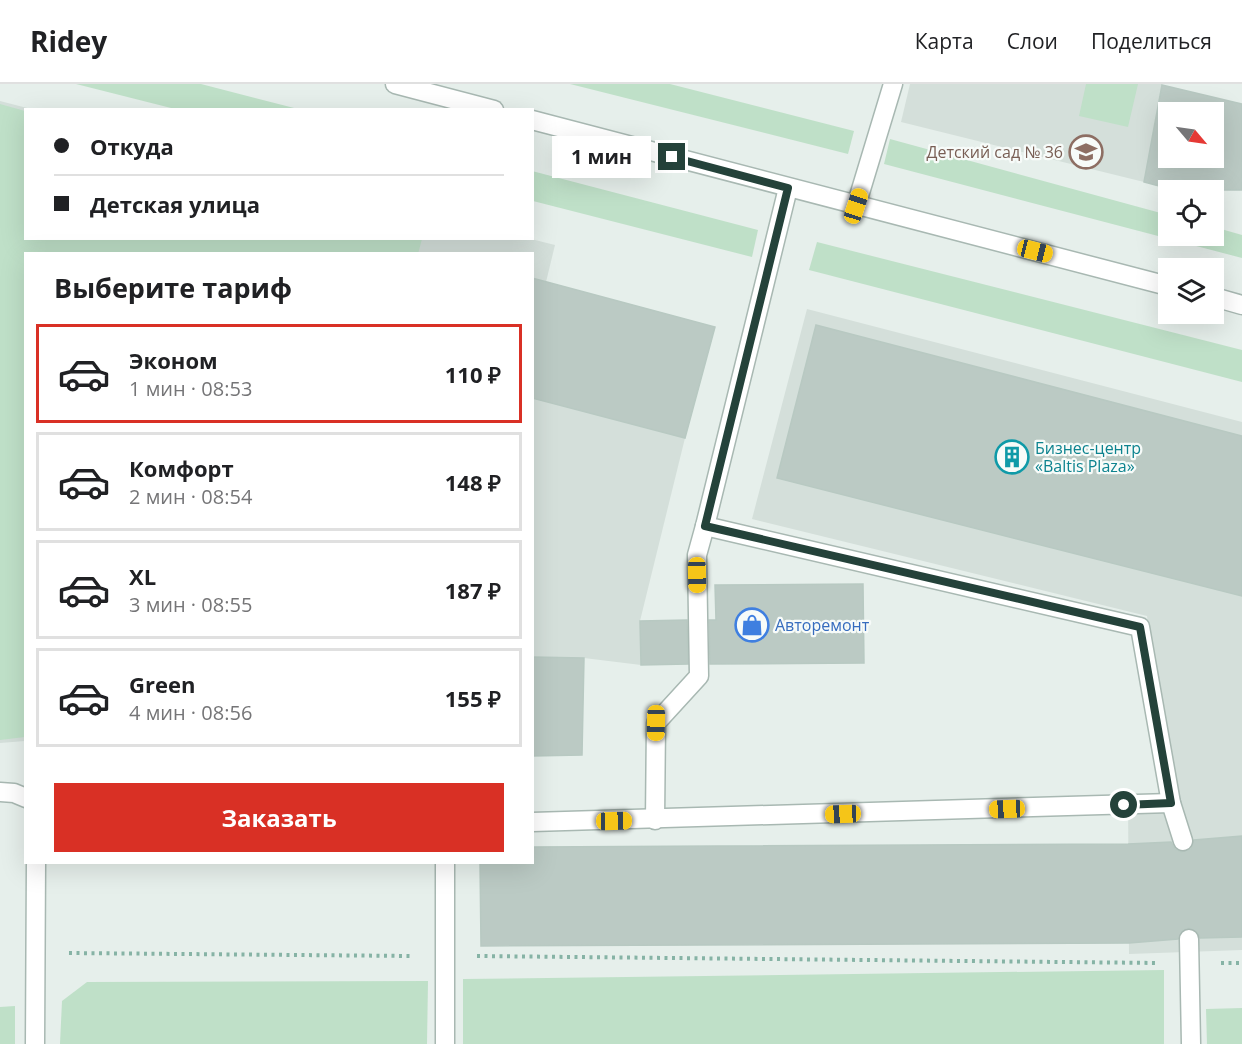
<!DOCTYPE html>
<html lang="ru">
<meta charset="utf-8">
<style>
:root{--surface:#fff;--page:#f6f6f6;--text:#202124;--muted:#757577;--line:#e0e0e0;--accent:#d93025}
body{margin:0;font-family:"Open Sans",sans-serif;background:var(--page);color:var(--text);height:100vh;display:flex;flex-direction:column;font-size:22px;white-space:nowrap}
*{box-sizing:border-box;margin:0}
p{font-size:20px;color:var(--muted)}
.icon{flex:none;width:33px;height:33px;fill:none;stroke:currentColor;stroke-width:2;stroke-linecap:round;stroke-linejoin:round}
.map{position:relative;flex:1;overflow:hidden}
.drawer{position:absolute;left:24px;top:168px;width:510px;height:612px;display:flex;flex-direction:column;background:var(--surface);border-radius:0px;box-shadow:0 6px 24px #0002}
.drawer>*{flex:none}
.guide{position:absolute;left:24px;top:24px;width:510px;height:132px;border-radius:0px;box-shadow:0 6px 24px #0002;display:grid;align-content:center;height:132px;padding:0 30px;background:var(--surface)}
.needle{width:39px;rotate:119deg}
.controls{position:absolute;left:1158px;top:18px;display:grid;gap:12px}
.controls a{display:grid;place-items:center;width:66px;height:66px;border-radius:0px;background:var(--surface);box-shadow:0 6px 24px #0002;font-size:30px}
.end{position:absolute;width:27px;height:27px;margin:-14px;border:8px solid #24423a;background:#fff;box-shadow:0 0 0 3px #fff}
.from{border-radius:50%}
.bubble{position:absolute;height:42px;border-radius:0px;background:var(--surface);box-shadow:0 6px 24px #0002;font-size:20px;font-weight:700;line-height:42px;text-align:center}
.car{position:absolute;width:18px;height:36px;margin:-18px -9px;border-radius:8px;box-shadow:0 0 4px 2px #0007;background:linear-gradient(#f5c518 24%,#345 0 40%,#f5c518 0 76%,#345 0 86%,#f5c518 0)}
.guide b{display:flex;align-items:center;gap:21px;height:57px;font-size:22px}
.guide b+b{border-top:2px solid var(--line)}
.guide i{width:15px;height:15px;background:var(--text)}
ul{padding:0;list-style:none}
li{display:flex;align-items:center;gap:18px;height:99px;margin:0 12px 9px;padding:0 18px;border:3px solid var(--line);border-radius:0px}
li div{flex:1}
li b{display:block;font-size:22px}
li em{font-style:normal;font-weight:700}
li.active{border-color:var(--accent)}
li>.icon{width:54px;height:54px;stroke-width:1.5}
h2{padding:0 30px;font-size:27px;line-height:72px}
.primary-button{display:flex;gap:12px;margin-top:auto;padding:12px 30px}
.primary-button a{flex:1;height:69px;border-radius:0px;background:var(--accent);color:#fff;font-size:24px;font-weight:700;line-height:69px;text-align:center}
header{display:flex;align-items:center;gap:36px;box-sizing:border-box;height:84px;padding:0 30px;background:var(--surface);border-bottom:2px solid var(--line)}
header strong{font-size:28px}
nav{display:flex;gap:33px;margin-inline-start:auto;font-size:21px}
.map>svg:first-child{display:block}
</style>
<header>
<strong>Ridey</strong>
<nav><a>Карта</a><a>Слои</a><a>Поделиться</a></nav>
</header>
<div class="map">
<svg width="1242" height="960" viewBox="0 0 1242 960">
<rect width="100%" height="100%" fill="#e6efeb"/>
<g fill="#d4dfda">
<path d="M910 0H1162L1144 98 901 38Z"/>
<path d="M0 17 31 25 26 26V154L531 155 555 161 546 198 715 243 685 354 640 537 641 581 584 574 582 671 533 672 532 170H26L25 657 0 659Z"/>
<path d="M807 225 1242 338V866L1129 870 1128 711 1172 709 1147 532 752 435Z"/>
</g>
<g fill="#bfe0c8">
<path d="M76 0H201L298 25H175Z"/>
<path d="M570 0H670L854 47 848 70Z"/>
<path d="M1086 0H1138L1128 43 1079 32Z"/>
<path d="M0 20 25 27 26 154 422 155 418 170H26L25 653 0 656Z"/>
<path d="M890 55 1168 131V152H1214V143L1242 151V174L884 80Z"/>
<path d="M532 87 758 146 752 173 533 117Z"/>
<path d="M817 158 1242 266V298L809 186Z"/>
<path d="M1164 886V960H463V895Z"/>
<path d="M428 897 427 960H60L62 917 87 898Z"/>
<path d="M15 922V960H0V923Z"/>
<path d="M1242 924V960H1207L1206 925Z"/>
</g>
<g fill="#bbcac4" stroke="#b8c9c2" stroke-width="1.5" fill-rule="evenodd">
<path d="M1162 1 1242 20V106H1174L1144 98ZM1168 28H1214V74H1168Z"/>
<path d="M532 194 715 243 685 354 532 314Z"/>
<path d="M816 241 1242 352V512L777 394Z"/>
<path d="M863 500 864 579 710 580 709 536H716L715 501Z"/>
<path d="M687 536 688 580 641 581 640 537Z"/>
<path d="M532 573 584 574 582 671 532 672Z"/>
<path d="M1242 752V853L1200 854 1198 849 1189 844 1183 846 1178 855 1129 859 481 862 480 778H532V763L1128 760 1171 758 1175 765 1181 768 1191 765 1194 756Z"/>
</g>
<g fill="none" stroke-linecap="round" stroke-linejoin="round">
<defs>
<g id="lane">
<path d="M788 104 705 442 1140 543 1171 719 1183 757"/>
<path d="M856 122 893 0"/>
<path d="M0 708 14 709 26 714"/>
<path d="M655 736 656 639 699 592 697 471 705 442"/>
<path d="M532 738 1171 719"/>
<path d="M1189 855 1191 960"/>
<path d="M35 960 36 778"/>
<path d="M445 960V778"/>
</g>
<g id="street">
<path d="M395 0 494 26"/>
<path d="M532 36 1168 202"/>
<path d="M1214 213 1242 221"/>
</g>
</defs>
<use href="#lane" stroke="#a8b8b2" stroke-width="21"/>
<use href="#street" stroke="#a8b8b2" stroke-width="21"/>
<g stroke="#86b3a5" stroke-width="4" stroke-dasharray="3 4.5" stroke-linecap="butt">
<path d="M69 869 412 872"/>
<path d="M477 872 1159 879"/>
<path d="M1221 879H1242"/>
</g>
<use href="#lane" stroke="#fff" stroke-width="18"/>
<use href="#street" stroke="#fff" stroke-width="18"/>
</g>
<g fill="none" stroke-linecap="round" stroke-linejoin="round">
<path stroke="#24423a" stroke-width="8" d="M672 73 788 104 705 442 1140 543 1171 719 1124 721"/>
</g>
<defs>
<symbol id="school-ring" viewBox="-11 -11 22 22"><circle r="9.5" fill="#f7fbf9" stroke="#8d6e63" stroke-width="1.5"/><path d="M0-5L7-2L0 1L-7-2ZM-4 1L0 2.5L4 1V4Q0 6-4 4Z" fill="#8d6e63"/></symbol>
<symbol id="building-ring" viewBox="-11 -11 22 22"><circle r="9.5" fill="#f7fbf9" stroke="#0f9aa8" stroke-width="1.5"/><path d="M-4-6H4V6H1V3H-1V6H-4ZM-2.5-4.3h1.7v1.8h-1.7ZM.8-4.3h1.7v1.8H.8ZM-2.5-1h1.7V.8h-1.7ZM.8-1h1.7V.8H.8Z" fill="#0f9aa8"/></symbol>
<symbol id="shop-ring" viewBox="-11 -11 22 22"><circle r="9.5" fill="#f7fbf9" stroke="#3f7fe0" stroke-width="1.5"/><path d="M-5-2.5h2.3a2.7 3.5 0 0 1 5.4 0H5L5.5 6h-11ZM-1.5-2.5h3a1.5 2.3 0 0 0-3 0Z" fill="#3f7fe0"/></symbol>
</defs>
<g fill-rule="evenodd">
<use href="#school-ring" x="1067" y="49" width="38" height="38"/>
<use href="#building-ring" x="993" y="354" width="38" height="38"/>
<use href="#shop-ring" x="733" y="522" width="38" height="38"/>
</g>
<g text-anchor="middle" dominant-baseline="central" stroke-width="4.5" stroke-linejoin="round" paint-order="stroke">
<g font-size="16" fill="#785e54" stroke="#f7fbf9" text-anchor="end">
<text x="1063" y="68">Детский сад № 36</text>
</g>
<g font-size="16" fill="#0d838f" stroke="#f7fbf9" text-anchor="start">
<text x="1035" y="364">Бизнес-центр<tspan x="1035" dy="18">«Baltis Plaza»</tspan></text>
</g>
<g font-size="16" fill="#366cbe" stroke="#f7fbf9" text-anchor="start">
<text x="775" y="541">Авторемонт</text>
</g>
</g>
</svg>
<div class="controls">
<a><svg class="needle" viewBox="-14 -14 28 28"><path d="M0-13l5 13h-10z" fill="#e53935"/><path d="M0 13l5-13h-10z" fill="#757577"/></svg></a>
<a><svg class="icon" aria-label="locate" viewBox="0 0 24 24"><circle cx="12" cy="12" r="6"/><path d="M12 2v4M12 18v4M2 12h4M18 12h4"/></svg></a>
<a><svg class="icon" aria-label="layers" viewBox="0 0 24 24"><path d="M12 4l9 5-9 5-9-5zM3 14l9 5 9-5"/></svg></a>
</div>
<i class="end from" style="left:1124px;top:721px"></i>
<i class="end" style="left:672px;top:73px"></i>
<div class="bubble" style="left:552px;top:52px;width:99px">1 мин</div>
<i class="car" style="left:856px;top:122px;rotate:18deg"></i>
<i class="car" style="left:1035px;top:167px;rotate:104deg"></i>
<i class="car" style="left:697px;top:491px;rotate:179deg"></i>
<i class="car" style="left:656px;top:639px;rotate:181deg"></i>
<i class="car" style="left:1007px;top:725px;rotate:268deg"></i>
<i class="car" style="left:843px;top:730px;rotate:268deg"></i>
<i class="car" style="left:614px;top:737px;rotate:89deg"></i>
<div class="guide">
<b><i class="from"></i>Откуда</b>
<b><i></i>Детская улица</b>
</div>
<section class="drawer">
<h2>Выберите тариф</h2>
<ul>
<li class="active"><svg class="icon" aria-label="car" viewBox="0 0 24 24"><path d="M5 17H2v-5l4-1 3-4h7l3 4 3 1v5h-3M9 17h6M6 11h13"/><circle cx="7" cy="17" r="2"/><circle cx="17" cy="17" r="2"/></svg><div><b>Эконом</b><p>1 мин · 08:53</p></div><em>110 ₽</em></li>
<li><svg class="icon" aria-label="car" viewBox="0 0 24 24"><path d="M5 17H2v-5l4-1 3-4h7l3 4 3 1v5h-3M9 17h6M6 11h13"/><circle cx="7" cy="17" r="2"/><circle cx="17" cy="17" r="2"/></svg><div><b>Комфорт</b><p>2 мин · 08:54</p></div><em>148 ₽</em></li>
<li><svg class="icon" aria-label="car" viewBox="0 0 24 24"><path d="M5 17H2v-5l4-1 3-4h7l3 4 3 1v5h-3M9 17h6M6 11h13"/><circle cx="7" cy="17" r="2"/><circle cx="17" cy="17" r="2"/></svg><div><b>XL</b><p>3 мин · 08:55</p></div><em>187 ₽</em></li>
<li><svg class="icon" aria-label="car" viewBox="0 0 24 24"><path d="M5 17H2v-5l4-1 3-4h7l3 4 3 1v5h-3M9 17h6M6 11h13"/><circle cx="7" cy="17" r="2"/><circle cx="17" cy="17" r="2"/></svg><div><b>Green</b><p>4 мин · 08:56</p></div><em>155 ₽</em></li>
</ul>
<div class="primary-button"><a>Заказать</a></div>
</section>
</div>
